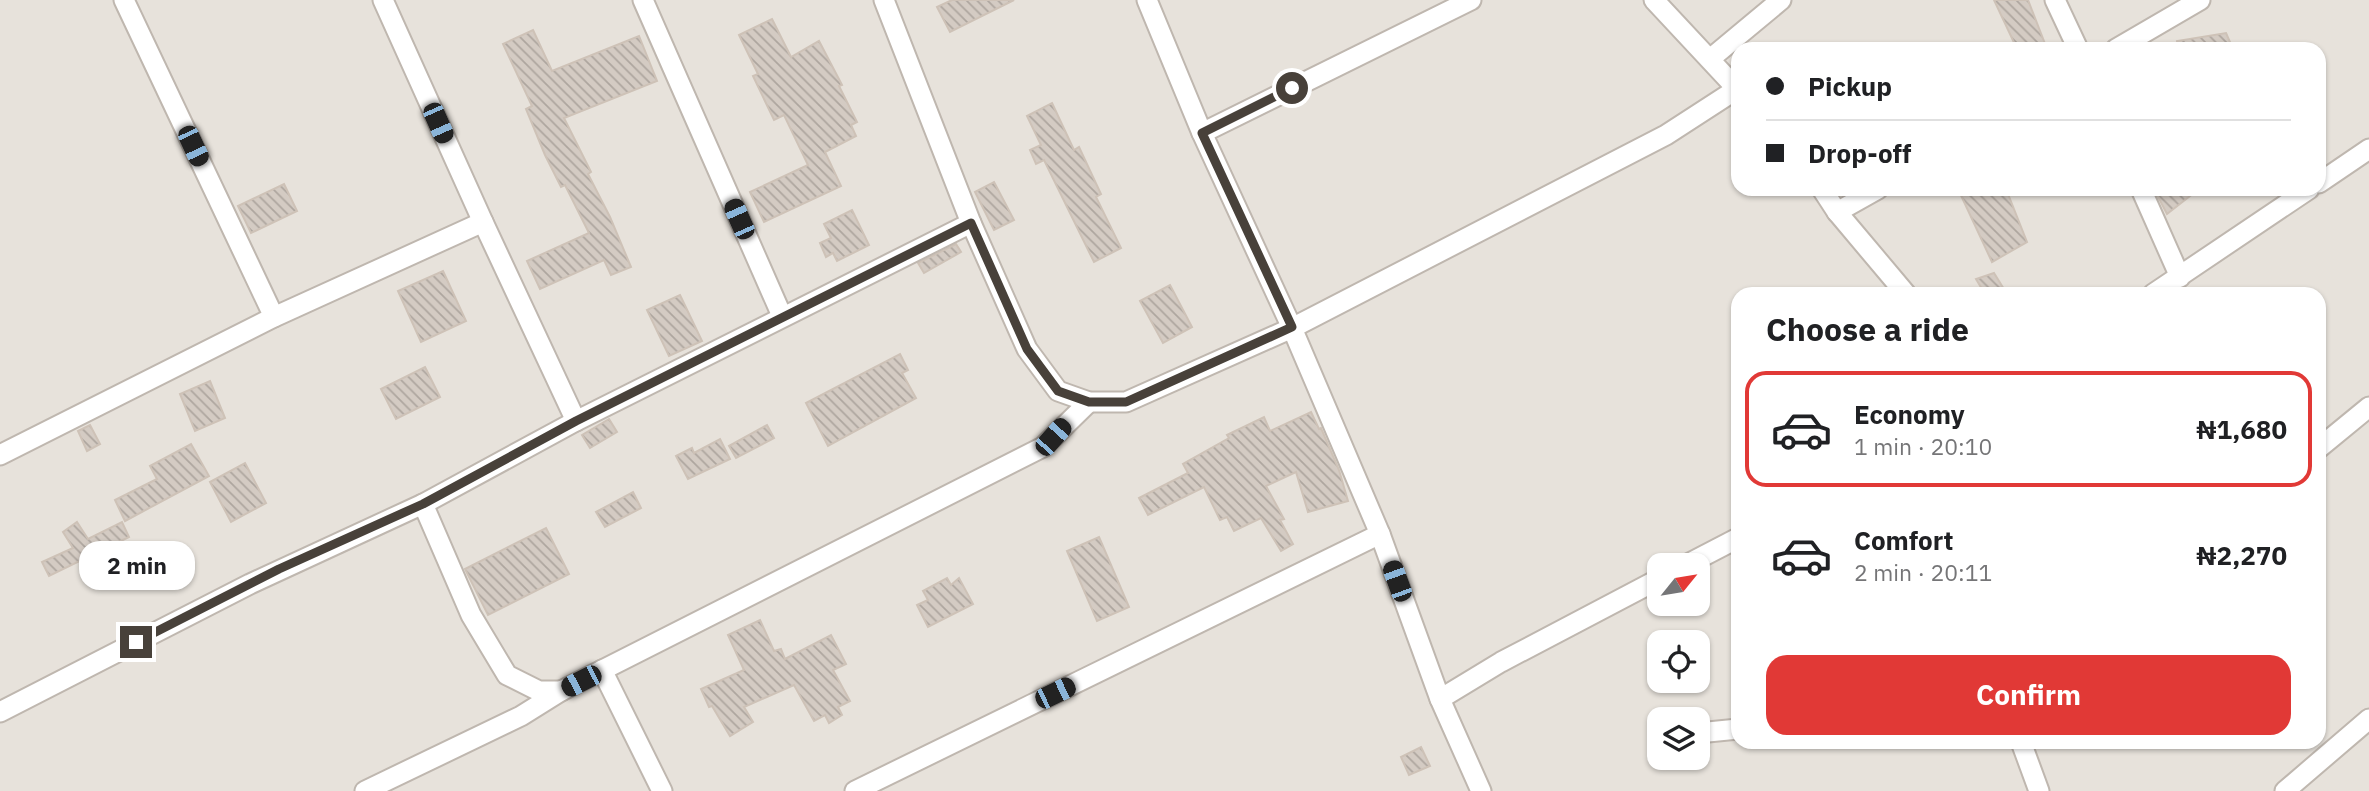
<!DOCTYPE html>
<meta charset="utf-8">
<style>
:root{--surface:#fff;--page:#f6f6f6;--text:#202124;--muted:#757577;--line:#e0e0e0;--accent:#e13936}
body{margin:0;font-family:"IBM Plex Sans",sans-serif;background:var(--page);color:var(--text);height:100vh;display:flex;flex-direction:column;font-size:26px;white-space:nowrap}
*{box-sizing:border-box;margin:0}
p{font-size:23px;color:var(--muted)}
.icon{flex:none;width:38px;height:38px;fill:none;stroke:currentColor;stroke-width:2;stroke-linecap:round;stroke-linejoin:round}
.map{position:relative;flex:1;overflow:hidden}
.side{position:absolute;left:1731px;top:287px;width:595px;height:462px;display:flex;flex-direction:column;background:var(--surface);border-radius:21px;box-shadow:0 2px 5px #0004}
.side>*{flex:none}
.hud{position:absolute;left:1731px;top:42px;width:595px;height:154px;border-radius:21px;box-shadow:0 2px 5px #0004;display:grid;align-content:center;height:154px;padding:0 35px;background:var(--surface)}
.needle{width:46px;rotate:60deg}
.tools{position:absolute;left:1647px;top:553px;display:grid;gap:14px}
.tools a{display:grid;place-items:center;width:63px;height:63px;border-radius:14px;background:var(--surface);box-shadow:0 2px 5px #0004;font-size:35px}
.end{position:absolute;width:32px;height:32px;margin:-16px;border:9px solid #48413a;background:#fff;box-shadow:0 0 0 4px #fff}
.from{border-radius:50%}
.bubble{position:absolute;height:49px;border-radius:21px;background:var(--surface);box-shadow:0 2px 5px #0004;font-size:23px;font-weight:700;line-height:49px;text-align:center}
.car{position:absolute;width:21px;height:42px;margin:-21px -10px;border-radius:9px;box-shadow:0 0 5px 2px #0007;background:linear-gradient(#222 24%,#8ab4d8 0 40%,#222 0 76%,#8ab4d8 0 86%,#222 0)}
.hud b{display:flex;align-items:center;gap:24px;height:66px;font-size:26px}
.hud b+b{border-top:2px solid var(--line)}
.hud i{width:18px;height:18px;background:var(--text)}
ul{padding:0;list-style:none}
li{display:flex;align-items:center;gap:21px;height:116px;margin:0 14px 10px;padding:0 21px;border:4px solid transparent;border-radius:21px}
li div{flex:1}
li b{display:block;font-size:26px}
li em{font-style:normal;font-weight:700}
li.on{border-color:var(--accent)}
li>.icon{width:63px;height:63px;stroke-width:1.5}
h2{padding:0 35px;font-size:32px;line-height:84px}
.button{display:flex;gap:14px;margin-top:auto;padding:14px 35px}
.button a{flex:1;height:80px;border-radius:21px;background:var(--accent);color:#fff;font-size:28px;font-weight:700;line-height:80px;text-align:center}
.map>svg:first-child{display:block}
</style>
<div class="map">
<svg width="2369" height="791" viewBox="0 0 2369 791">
<defs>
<pattern id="building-back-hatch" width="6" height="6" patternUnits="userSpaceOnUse" patternTransform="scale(1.75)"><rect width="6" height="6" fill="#d4cbc3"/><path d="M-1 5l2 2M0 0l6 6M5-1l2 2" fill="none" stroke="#aea69f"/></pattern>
</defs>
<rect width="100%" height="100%" fill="#f4f1ec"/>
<path fill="#e7e2db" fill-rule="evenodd" d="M0 0H2369V791H0ZM1738 49H2319V189H1738ZM1738 294H2319V742H1738ZM1659 565H1698V604H1659ZM1659 642H1698V681H1659ZM1659 719H1698V758H1659Z"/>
<g fill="url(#building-back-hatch)" stroke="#cec2b7" stroke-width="2">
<path d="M952 0H1014L950 32 937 7Z"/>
<path d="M1994 0H2028L2047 49H2017Z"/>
<path d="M772 19 791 57 819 41 842 85 839 86 857 122 851 125 856 136 825 152 841 186 764 222 750 192 808 165 784 115 774 120 753 76 758 74 739 35Z"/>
<path d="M533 30 552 71 639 36 657 81 564 118 591 172 588 174 610 217 631 267 611 275 604 260 540 289 527 261 589 233 565 185 561 187 545 155 526 109 532 106 503 44Z"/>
<path d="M2226 33 2233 49H2178L2177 41Z"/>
<path d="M1052 103 1074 150 1079 147 1101 194 1096 197 1121 248 1094 262 1044 160 1036 164 1030 150 1041 145 1027 116Z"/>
<path d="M994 182 1014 220 994 230 975 192Z"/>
<path d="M284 184 297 211 251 233 238 206Z"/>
<path d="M1958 189H2006L2027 242 1992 262Z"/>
<path d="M2154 189H2199L2167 214Z"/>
<path d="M852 210 869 245 837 261 833 253 826 257 820 243 831 238 824 224Z"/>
<path d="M956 244 961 252 924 273 918 263Z"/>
<path d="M443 271 466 321 421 342 398 291Z"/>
<path d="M1994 273 2007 294H1985L1976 279Z"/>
<path d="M1170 285 1192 327 1163 343 1140 301Z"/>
<path d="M680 295 702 341 669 356 647 310Z"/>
<path d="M900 354 908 370 902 373 916 398 828 446 806 403Z"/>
<path d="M425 367 440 397 396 419 381 389Z"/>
<path d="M210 381 225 418 195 431 180 394Z"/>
<path d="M1311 412 1319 429 1321 428 1339 470 1348 501 1308 512 1296 472 1266 486 1284 519 1280 520 1293 544 1281 551 1261 518 1234 531 1227 517 1220 520 1204 487 1148 515 1139 498 1188 473 1183 464 1229 438 1227 435 1264 417 1270 431Z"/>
<path d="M609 419 617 432 590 448 582 435Z"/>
<path d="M90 425 100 444 87 451 78 431Z"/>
<path d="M767 425 774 438 736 458 729 446Z"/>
<path d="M720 439 730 459 688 479 676 456 692 448 694 453Z"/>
<path d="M191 444 209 476 125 521 115 500 157 479 150 466Z"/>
<path d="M245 463 266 503 231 522 210 482Z"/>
<path d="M633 492 641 508 605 527 596 512Z"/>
<path d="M77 522 88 539 122 522 129 537 49 576 42 562 73 548 63 532Z"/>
<path d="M546 528 569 574 488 615 465 569Z"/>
<path d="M1099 537 1129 607 1097 621 1067 551Z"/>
<path d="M947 578 951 585 959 578 973 604 928 627 917 605 928 600 923 591Z"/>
<path d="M760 620 774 651 781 649 785 659 831 635 846 664 833 670 850 701 838 707 842 715 829 723 825 715 814 721 794 685 744 707 753 722 730 736 712 706 709 707 701 689 744 670 728 635Z"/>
<path d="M1421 747 1430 766 1409 775 1401 757Z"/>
</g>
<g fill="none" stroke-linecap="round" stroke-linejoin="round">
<defs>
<g id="minor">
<path d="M124 0 274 317"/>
<path d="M383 0 483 222 576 421"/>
<path d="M643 0 782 316"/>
<path d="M884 0 971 223 1027 349 1058 391 1089 402H1126L1292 328 1666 135 1737 89"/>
<path d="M1147 0 1202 133 1292 328 1380 534 1440 699 1481 791"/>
<path d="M1654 0 1738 90"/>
<path d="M2055 0 2078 49"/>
<path d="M2116 49 2200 0"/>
<path d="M1710 59 1781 0"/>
<path d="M1202 133 1471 0"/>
<path d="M2319 183 2369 149"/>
<path d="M1822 189 1837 212 1906 294"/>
<path d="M2141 189 2180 277"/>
<path d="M1837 212 1878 189"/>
<path d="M2153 294 2309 189"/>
<path d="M2319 448 2369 407"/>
<path d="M0 455 274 317 483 222"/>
<path d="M423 504 471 615 507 675 539 691H561"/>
<path d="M1686 565 1738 538"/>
<path d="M602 670 662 791"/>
<path d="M1440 699 1501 662 1659 579"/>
<path d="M0 712 250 584 423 504 576 421 971 223"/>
<path d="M1698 733 1738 729"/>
<path d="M2021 742 2039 791"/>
<path d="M365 791 521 716 561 691 1043 447 1089 402"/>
<path d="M855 791 1380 534"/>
<path d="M2285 791 2369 719"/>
</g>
</defs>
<use href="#minor" stroke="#bfb7af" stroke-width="23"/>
<use href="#minor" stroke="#fff" stroke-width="19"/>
</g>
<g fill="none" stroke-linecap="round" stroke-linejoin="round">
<path stroke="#48413a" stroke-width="9" d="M136 642 279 569 423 504 576 421 971 223 1027 349 1058 391 1089 402H1126L1292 327 1202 133 1292 88"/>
</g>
</svg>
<div class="tools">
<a><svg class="needle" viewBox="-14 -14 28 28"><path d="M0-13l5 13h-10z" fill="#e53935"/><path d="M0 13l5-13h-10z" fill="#757577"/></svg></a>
<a><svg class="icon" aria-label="locate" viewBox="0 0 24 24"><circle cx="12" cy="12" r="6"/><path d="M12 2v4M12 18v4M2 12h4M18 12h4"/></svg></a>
<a><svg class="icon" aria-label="layers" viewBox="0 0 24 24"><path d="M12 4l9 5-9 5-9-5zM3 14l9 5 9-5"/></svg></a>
</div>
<i class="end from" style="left:1292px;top:88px"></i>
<i class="end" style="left:136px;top:642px"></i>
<div class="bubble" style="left:79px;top:541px;width:116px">2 min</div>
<i class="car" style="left:438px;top:123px;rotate:156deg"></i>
<i class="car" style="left:193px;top:146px;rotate:155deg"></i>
<i class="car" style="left:739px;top:219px;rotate:336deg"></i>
<i class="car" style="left:1053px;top:437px;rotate:42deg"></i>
<i class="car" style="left:1397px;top:581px;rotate:340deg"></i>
<i class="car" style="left:581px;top:681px;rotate:243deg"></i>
<i class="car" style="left:1055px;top:693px;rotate:64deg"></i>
<div class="hud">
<b><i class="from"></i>Pickup</b>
<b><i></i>Drop-off</b>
</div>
<section class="side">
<h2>Choose a ride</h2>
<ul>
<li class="on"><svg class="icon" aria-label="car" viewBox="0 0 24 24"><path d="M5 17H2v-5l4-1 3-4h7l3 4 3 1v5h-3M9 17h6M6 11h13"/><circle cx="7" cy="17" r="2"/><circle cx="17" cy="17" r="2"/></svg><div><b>Economy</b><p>1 min · 20:10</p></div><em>₦1,680</em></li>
<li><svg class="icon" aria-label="car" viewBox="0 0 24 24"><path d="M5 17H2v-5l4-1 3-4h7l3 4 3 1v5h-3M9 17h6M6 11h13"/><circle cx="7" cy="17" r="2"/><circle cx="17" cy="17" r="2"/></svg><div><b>Comfort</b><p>2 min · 20:11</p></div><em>₦2,270</em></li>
</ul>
<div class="button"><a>Confirm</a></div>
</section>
</div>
